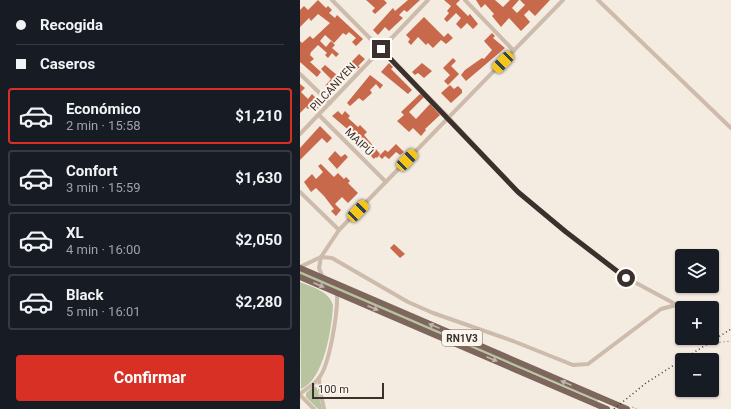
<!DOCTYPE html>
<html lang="es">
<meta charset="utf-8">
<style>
:root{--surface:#171b24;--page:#242831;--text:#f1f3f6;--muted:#9ea1a6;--line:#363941;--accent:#d93025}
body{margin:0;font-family:Roboto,sans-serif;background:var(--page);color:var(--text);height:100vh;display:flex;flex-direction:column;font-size:15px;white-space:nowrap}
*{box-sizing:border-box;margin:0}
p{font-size:13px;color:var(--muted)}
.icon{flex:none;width:22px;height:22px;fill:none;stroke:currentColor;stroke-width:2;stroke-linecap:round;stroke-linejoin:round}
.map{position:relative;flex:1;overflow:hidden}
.details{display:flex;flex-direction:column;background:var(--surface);width:300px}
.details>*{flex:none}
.banner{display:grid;align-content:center;height:88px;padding:0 16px;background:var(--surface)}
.tools{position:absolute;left:375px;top:249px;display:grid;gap:8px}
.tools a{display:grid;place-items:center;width:44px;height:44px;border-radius:4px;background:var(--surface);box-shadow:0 1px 3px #0004;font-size:20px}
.scale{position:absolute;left:12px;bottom:10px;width:72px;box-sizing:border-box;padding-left:4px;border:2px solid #3b302b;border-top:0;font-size:11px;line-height:14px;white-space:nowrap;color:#3b302b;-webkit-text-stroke:3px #fbf5ee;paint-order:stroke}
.end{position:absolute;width:18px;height:18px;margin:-9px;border:5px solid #3b302b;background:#fff;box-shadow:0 0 0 2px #fff}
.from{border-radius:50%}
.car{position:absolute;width:12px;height:24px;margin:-12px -6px;border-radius:5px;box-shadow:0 0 3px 1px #0007;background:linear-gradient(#f5c518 24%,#345 0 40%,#f5c518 0 76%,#345 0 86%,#f5c518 0)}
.banner b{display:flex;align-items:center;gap:14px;height:38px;font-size:15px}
.banner b+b{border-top:1px solid var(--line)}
.banner i{width:10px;height:10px;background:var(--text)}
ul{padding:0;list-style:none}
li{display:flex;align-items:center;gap:12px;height:56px;margin:0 8px 6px;padding:0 8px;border:2px solid var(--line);border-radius:4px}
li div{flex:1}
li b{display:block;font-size:15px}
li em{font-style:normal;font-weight:700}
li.selected{border-color:var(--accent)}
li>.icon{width:36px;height:36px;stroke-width:1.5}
.action{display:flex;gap:8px;margin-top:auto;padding:8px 16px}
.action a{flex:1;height:46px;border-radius:4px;background:var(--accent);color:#fff;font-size:16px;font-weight:700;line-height:46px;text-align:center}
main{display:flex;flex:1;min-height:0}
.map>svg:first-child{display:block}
</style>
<main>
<section class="details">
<div class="banner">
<b><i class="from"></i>Recogida</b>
<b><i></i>Caseros</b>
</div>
<ul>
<li class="selected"><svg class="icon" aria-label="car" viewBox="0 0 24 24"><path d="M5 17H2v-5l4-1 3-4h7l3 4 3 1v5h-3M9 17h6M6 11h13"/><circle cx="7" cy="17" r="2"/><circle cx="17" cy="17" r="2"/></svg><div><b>Económico</b><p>2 min · 15:58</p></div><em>$1,210</em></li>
<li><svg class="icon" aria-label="car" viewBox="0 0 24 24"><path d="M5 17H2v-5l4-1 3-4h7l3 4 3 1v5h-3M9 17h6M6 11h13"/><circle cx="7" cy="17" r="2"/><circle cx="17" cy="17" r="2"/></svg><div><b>Confort</b><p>3 min · 15:59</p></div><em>$1,630</em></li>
<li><svg class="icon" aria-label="car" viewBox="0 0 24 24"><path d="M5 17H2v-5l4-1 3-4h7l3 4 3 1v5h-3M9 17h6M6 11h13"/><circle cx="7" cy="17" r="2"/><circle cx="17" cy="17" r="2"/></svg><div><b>XL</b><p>4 min · 16:00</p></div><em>$2,050</em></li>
<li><svg class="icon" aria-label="car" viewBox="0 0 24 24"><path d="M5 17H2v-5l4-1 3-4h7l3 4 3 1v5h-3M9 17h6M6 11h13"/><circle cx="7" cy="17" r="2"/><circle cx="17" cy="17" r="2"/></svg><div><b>Black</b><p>5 min · 16:01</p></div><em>$2,280</em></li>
</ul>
<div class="action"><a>Confirmar</a></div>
</section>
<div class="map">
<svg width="431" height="409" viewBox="0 0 431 409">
<rect width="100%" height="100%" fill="#f4ebe1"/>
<g fill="#b8c4a0">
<path d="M0 271 298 399 299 400 297 401 0 274Z"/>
<path d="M0 282C12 287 29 291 33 305 32 328 24 380 1 389Z"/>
<path d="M14 386 17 388 22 409H18L6 397V393Z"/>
</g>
<g fill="#c8694b">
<path d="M18 0 26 8 28 6 32 10 29 13 35 18 37 15 63 39 56 46 52 42 56 38 49 32 46 35 43 33 34 43 25 35 20 41 26 47 31 41 35 45 32 48 39 54 36 57 32 53 28 58 25 55 27 53 18 45 11 52 10 55 14 59 10 62 21 72 17 77 0 62V41L2 43 10 36 13 39 30 23 18 14 11 21 9 18 0 27V10L4 6 8 10Z"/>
<path d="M66 0H84L87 3 75 14 72 11 75 8Z"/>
<path d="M108 0H120L107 12 104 10 99 15 103 18 89 31 85 27 78 35 73 30 93 8 95 11Z"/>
<path d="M144 0H160L156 4 168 16 170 14 178 24 173 29 167 23 161 29 156 24 161 18 156 13 147 22 144 19 149 13 147 11 151 6Z"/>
<path d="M176 0H195L203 7 210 0H219L212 8 217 13 225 5 220 0H250L235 16 229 10 224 15 230 22 221 31 209 18 201 27 192 16 194 14 185 4 181 8Z"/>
<path d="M124 17 144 37 148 33 153 38 146 44 141 40 133 48 128 43 126 45 118 37 111 45 108 42 110 39 106 35Z"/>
<path d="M192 33 195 36 193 38 205 48 166 81 161 75 165 70 182 58 184 59 192 50 184 41Z"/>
<path d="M59 54 65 59 58 66 60 67 56 70 53 67 48 72 50 74 40 85 37 82 29 90 25 86 31 79 21 69 25 65 38 76Z"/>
<path d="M153 58 156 61 151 66 159 74 148 85 144 81 150 75 143 68Z"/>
<path d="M89 63 93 67 91 69 112 90 108 94 81 72Z"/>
<path d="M122 63 132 71 124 78 118 73 115 75 112 72Z"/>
<path d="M70 75 83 85 80 89 76 84 70 90 72 93 63 101 59 98 50 106 47 103Z"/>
<path d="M0 84 5 88 1 92 8 99 12 94 19 101 16 104 19 107 15 111 11 107 8 109 6 107 0 113Z"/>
<path d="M150 85 154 89 158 86 162 90V93L151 103 141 93Z"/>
<path d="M120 94 124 97 109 112 116 119 130 104 140 115 125 129 126 130 121 136 113 128 109 132 97 121 104 115 101 112Z"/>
<path d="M38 111 42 115 45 111 50 116 48 118 58 127 60 125 67 132 64 135 80 154 77 158 76 157 74 159 70 155 72 153 56 140 58 138 32 116Z"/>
<path d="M20 126 32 138 27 143 22 138 0 160V148Z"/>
<path d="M96 144 104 152 100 155 96 152 89 159 85 156 82 159 79 156 85 150 88 152Z"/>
<path d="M35 151 41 157 45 154 48 157 37 169 28 159Z"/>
<path d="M21 164 34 177 38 173 44 179 46 177 50 181 48 183 58 193 48 203 42 197 35 204 41 210 36 216 31 211 34 209 24 196 16 188 11 192 4 182 12 174 16 179 23 172 18 166Z"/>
<path d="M94 244 105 254 100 258 90 248Z"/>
</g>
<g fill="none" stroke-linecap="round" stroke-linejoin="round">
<g stroke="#b9a596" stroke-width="1" stroke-dasharray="2 2" stroke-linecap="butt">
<path d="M415 343 431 341"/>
<path d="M332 407 337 409"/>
</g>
<g stroke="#cdbbac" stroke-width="4">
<path d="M32 0 149 118 218 192 254 222 327 278 377 305"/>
<path d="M165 0 214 51"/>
<path d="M298 0 431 128"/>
<path d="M0 74 30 103"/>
<path d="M19 115 86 182"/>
<path d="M0 134 128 0"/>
<path d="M0 192 39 230"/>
<path d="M0 267 21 257 39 230 263 0"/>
<path d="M23 278 19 268 21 257 32 258 108 302 133 313 213 341 273 365 288 364 361 309 376 305"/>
<path d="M19 378 20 390 24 409"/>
<path d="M0 394C6 389 15 384 19 378 30 364 38 311 37 293"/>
<path d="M0 395 14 409"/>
</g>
<g stroke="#7d675c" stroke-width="6">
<path d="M0 268 327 409"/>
<path d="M0 277 307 409"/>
</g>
<g stroke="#3b302b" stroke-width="1.5" stroke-dasharray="1 3" stroke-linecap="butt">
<path d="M382 360 431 329"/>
<path d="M314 409 346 383 382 360"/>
</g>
</g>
<defs><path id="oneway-solid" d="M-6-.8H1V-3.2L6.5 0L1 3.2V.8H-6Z"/></defs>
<g fill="#c2b5ac">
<use href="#oneway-solid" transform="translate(19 285) rotate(23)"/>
<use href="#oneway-solid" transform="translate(73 308) rotate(23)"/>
<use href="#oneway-solid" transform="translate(134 326) rotate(-157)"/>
<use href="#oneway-solid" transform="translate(192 359) rotate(23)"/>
<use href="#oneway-solid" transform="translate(266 383) rotate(-157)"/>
</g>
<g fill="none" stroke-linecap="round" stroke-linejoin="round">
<path stroke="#3b302b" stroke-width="5" d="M81 49 218 192 266 232 326 278"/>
</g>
<g text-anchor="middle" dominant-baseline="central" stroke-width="4" stroke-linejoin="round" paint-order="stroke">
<rect fill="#fbf5ee" stroke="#756b66" stroke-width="1" x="142" y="330" width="40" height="16" rx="3"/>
<g font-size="10" font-weight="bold" fill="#3b302b">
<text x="162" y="338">RN1V3</text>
</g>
<g font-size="11" fill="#3b302b" stroke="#fbf5ee">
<text transform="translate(33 87) rotate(-47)">PILCANIYEN</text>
<text transform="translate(59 142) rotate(44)">MAIPÚ</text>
</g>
</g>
</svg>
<div class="tools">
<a><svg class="icon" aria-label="layers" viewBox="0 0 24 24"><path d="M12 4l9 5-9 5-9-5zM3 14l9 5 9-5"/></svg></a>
<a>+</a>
<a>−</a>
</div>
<div class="scale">100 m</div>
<i class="end from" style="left:326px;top:278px"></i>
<i class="end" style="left:81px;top:49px"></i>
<i class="car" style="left:203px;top:62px;rotate:224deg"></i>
<i class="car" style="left:107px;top:160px;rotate:44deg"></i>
<i class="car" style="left:58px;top:211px;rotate:44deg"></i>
</div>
</main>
